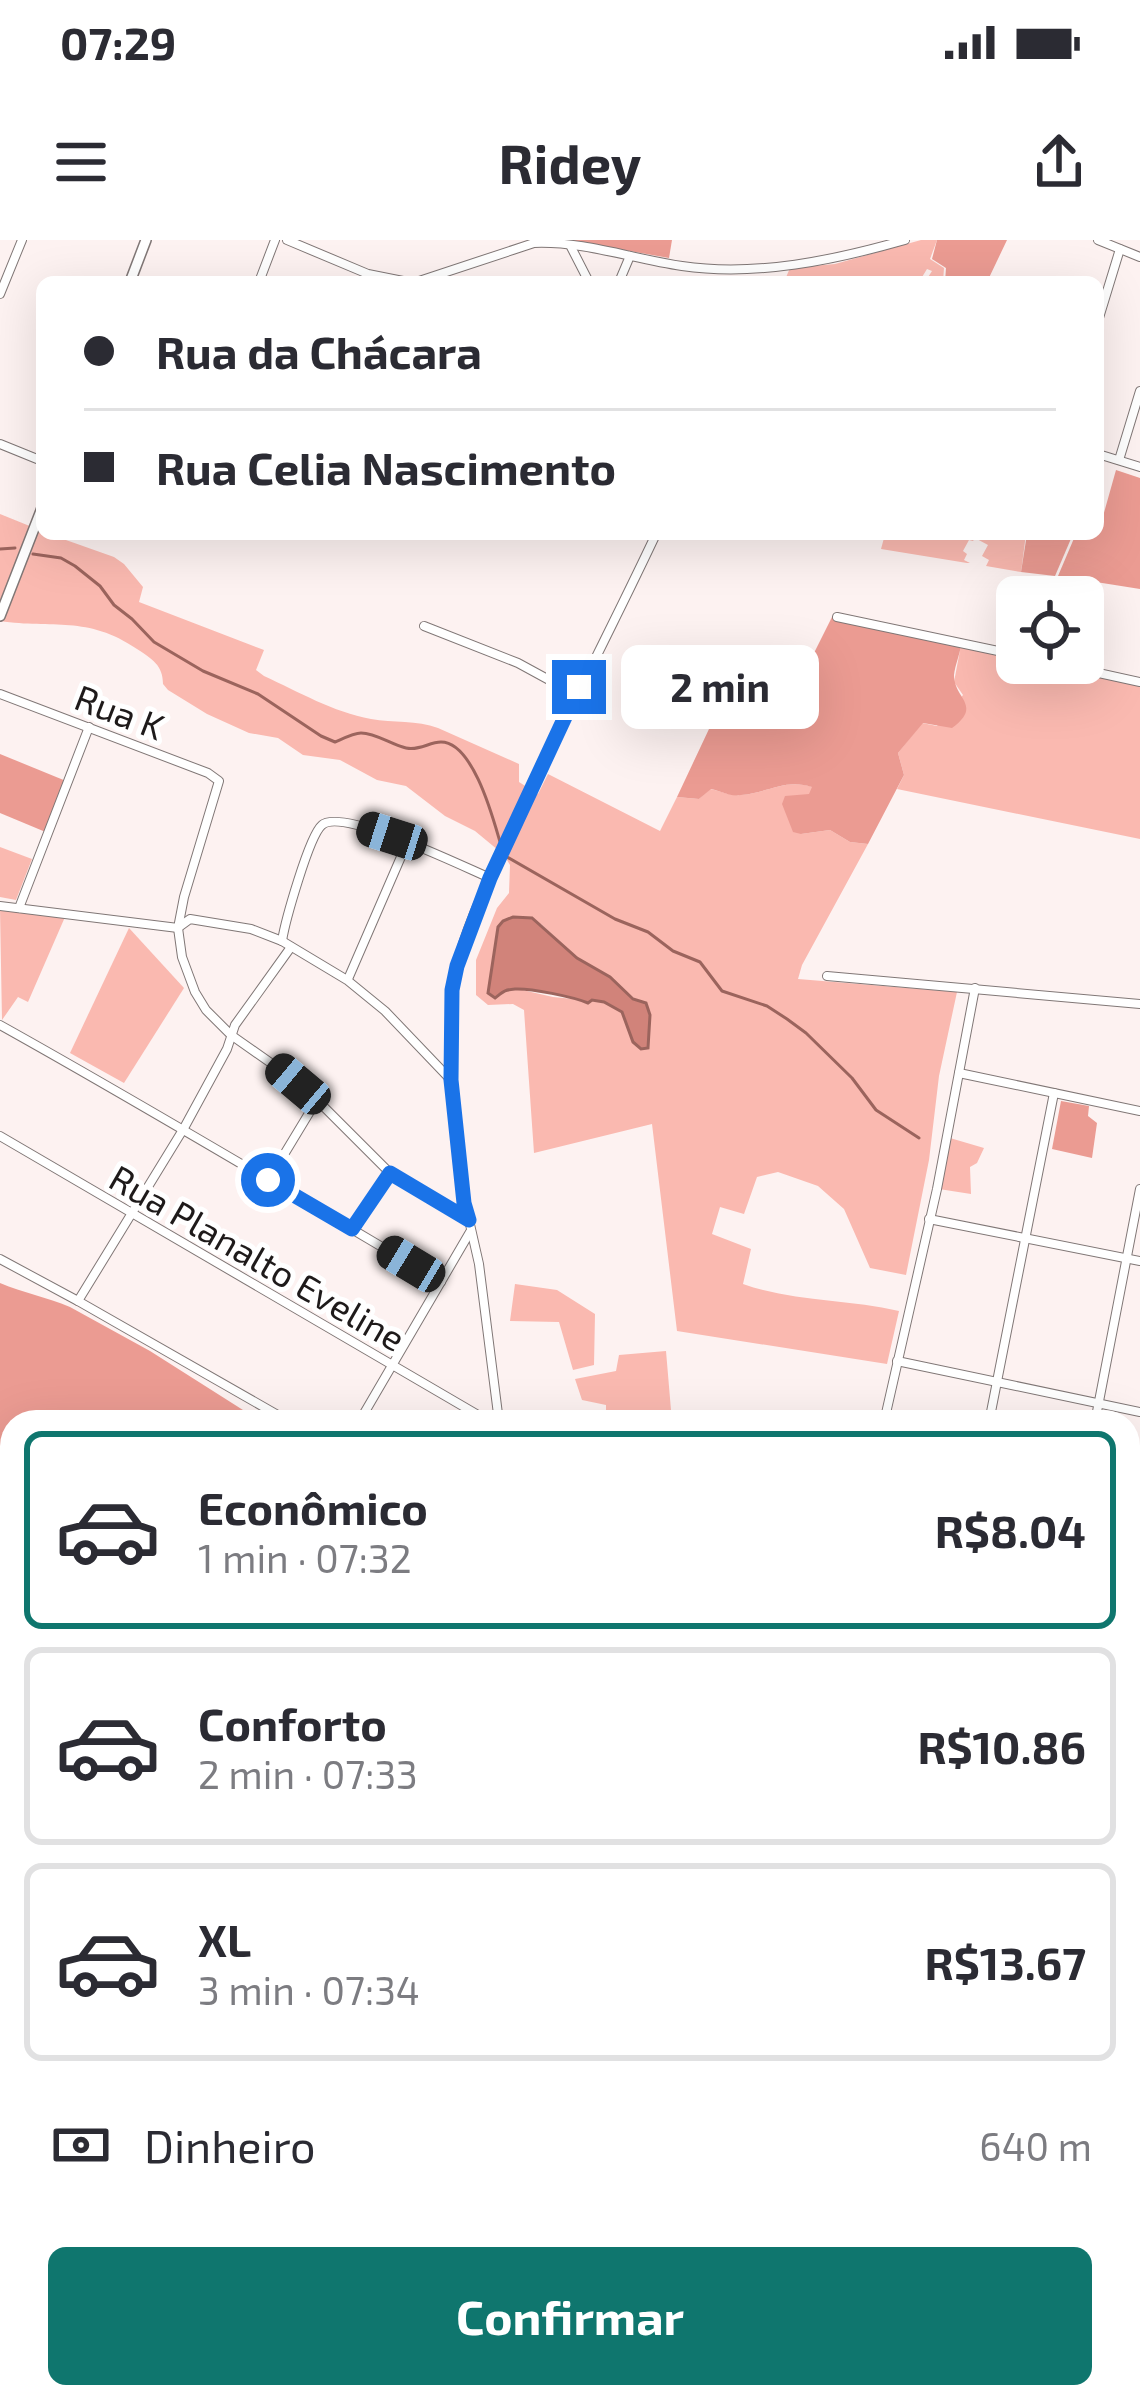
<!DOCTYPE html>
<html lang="pt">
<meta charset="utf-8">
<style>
:root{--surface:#fff;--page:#f2f2f3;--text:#2b2b33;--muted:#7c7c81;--line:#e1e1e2;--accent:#0f766e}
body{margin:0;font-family:"Exo 2",sans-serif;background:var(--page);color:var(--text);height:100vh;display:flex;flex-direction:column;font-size:45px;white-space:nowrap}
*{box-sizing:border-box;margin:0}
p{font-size:39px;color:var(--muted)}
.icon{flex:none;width:66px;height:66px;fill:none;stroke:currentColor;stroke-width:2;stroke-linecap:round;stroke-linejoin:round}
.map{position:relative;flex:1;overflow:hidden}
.drawer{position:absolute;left:0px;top:1170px;width:1140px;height:999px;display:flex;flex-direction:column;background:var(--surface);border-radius:36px 36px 0 0;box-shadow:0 12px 48px #0002}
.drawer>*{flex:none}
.hud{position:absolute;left:36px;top:36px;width:1068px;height:264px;border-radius:18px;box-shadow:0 12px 48px #0002;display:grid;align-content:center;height:264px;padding:0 48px;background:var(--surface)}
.buttons{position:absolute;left:996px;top:336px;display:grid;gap:24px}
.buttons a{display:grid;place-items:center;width:108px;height:108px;border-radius:18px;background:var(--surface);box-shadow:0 12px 48px #0002;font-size:60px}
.end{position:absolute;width:54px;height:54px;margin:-27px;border:15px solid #1a73e8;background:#fff;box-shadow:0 0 0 6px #fff}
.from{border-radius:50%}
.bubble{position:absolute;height:84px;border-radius:18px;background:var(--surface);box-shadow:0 12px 48px #0002;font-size:39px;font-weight:700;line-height:84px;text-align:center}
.car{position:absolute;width:36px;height:72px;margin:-36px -18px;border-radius:15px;box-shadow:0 0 9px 3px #0007;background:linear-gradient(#222 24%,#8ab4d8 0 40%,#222 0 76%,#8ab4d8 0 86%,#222 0)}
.hud b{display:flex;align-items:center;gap:42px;height:114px;font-size:45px}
.hud b+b{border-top:3px solid var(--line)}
.hud i{width:30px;height:30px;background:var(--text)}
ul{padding:21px 0 0;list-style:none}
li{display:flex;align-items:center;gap:36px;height:198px;margin:0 24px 18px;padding:0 24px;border:6px solid var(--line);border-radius:18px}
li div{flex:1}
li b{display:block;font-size:45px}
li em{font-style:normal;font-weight:700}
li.on{border-color:var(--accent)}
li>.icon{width:108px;height:108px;stroke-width:1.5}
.pay{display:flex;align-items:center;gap:30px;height:132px;padding:0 48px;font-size:45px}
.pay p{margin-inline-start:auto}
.button{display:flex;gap:24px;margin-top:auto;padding:24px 48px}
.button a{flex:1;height:138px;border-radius:18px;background:var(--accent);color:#fff;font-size:48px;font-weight:700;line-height:138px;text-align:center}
.status{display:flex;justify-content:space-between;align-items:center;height:84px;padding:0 60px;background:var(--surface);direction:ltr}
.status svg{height:33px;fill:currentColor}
header{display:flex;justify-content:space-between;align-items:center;height:156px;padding:0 48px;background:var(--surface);font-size:54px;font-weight:700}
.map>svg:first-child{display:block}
</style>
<div class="status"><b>07:29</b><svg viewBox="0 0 49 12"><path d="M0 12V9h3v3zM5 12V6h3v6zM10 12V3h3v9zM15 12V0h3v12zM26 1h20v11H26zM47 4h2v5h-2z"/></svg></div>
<header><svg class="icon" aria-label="menu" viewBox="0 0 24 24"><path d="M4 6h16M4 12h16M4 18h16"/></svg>Ridey<svg class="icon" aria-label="share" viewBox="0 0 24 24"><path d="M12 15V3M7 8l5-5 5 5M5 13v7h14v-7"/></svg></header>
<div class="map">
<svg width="1140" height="2167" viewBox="0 0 1140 2167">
<rect width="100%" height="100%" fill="#fdf2f1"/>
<g fill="#fab9b0" fill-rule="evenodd">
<path d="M921 0H937L930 19 944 28 943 42H925L932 31 927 29 919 42 882 36 855 42H784L790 28 835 24Z"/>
<path d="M0 274 42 291V294H49L114 317 124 324 143 347 139 362 264 410 256 430 264 436C299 452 333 472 371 479 393 483 417 480 438 488L519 524V542L538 554 548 534 660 591 677 557 699 559 710 549C721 551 730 556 741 555 767 553 786 538 813 547L801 594 830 590 850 602 868 604 802 725 798 739 957 752 939 836 929 920 906 1035 870 1028 844 969 818 946 778 932 757 937 744 974 720 967 712 994 751 1009 743 1044C793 1062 847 1059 899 1071L887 1124 677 1091 652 884 534 913 524 770 513 764 488 765 476 755V720L497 668 509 653 510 625 504 615 475 591 445 576 406 546 377 540 340 520 303 515 278 498 249 493 207 474 168 450 163 444C163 425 152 419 137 409 87 375 53 389 0 381ZM541 684 577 718 610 737 633 759 646 763 650 775 642 809 633 802 622 772 604 762 553 757 518 749 506 750 495 757 488 747 493 732 496 700Z"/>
<path d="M872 294H1026L1021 332 986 326 989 320 982 316 988 305 975 298 973 301 969 300 963 311 967 314 964 320 970 323H967L881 309 884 298Z"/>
<path d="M961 405 1017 416V423H1048L1140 442V599L897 549 904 535 898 513 922 483 937 486 963 455 954 442Z"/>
<path d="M0 607 32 619 16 660 0 657Z"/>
<path d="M0 669 65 677 28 762 18 757 2 780Z"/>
<path d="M129 688 184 748 124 843 70 813Z"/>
<path d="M950 898 984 908 977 923 970 927 971 954 939 949Z"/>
<path d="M515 1044 557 1050 595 1074 594 1125 573 1130 559 1082 510 1081Z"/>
<path d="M666 1111 672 1182H606V1165L582 1160 575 1139 616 1131 619 1115Z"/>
<path d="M0 1222 12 1225V1314L0 1324Z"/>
<path d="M1128 1768 1140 1769V1873L1128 1899Z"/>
<path d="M12 1838V2157H145L150 2167H0V1842Z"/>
<path d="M459 2157H552L560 2167H468Z"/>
<path d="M654 2157H1003L998 2167H663Z"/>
</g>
<g fill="#eb9b92">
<path d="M568 0H672L669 18Z"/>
<path d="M937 0H1007L987 42H945L946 28 932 19Z"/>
<path d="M1116 230 1140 238V349L1058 336 1075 296 1098 294Z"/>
<path d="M1027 294H1073L1055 336 1021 332Z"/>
<path d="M832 377 961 405C960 414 955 425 954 435 954 459 983 465 952 488L923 483 898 513 904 535 868 604 850 602 830 590 801 594 793 592 782 564 785 556 809 554 812 547C786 538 767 553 741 555 730 557 721 551 711 549L699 559 677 557 725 455 785 471Z"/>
<path d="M0 514 66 541 48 593 0 573Z"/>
<path d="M1061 861 1089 866 1088 876 1097 883 1092 918 1052 909Z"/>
<path d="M0 1043C23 1053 47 1057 70 1067L150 1111 262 1182H12V1225L0 1222Z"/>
<path d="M12 1314V1540H0V1324Z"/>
<path d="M145 2157H263L258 2167H150Z"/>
<path d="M552 2157H654L663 2167H560Z"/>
</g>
<g fill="#d1837a" stroke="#9b645d" stroke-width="3">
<path d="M513 677 532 678 577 718 610 737 633 759 646 763 650 775 648 808 641 809 633 802 622 772 604 762 592 760 588 763C574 757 530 748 515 749 504 750 504 751 495 758L488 753 498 687 503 681Z"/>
<path d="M0 1540H12V1838L0 1842Z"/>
</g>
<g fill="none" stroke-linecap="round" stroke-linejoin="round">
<g stroke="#9b645d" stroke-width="3">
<path d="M0 309 15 308"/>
<path d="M33 314 61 318 75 326 100 346 114 365 132 379 154 402 203 431 258 454 321 496 335 502C342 499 354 493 361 493 376 493 392 505 406 508 420 511 429 502 441 502 473 502 493 578 500 602"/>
<path d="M507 617 615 679 648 692 673 711 700 722 722 751 767 766 787 779 806 793 852 838 876 870 919 898"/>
</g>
<defs>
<g id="minor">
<path d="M287 0 368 34 408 42"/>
<path d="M1098 0 1140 17"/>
<path d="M571 7 589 42"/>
<path d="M259 42 275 0"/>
<path d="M416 42 534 3C584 1 633 19 682 26 756 37 835 20 905 0"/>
<path d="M619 42 630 16"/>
<path d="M0 54 22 0"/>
<path d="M1098 81 1120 9"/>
<path d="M0 204 42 221"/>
<path d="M1098 214 1140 227"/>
<path d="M1119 220 1140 151"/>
<path d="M314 294H315"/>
<path d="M837 377 1017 415"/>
<path d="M424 386 518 423 562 447H579"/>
<path d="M1053 423 1140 442"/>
<path d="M0 454 208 533 219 541 184 657 178 688 182 717 195 752 206 770 231 795 278 828 317 860 390 933 469 980 479 1024 499 1182"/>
<path d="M0 666 178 688"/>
<path d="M19 668 89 487"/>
<path d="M179 687 190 679 251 689 282 701 347 740 385 771 451 840 464 963 469 980"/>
<path d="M282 701C285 682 309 596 322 585 342 567 464 627 490 638"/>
<path d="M827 736 1140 764"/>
<path d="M348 739 407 603"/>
<path d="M0 785C149 868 294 955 441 1042"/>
<path d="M959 833 1140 871"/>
<path d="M451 840C451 804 448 765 456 730 466 682 491 637 511 593 557 492 609 394 656 294"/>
<path d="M0 896 490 1182"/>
<path d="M268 941 317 860"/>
<path d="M929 979 1140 1021"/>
<path d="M352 989 390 933"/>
<path d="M0 1019 78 1061 290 1182"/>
<path d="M78 1061 184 888 227 809 235 785 291 707"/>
<path d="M897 1121 1140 1172"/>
<path d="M359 1182 470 992"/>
<path d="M884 1182 937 949 975 748"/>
<path d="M989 1182 1054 853"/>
<path d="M1095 1182 1140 949"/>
<path d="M0 1274 12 1278"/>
<path d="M1128 1319 1140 1321"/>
<path d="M1128 1529 1140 1470"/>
<path d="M1128 1623 1140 1625"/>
<path d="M1128 1763 1140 1764"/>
<path d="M1128 1969 1140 1943"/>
<path d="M1128 1973 1140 1978"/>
<path d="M1128 2113 1140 2102"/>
<path d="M356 2167 358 2157"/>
<path d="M1032 2167 1037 2157"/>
</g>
<g id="tertiary">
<path d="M130 42 146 0"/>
<path d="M0 376 42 268"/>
</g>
<g id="secondary">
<path d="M1128 1929 1140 1904"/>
<path d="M1014 2167 1019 2157"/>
</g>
</defs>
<use href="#minor" stroke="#807776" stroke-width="10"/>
<use href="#tertiary" stroke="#807776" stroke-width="12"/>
<use href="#secondary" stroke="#807776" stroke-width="14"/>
<use href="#minor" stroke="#fff" stroke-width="8"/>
<use href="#tertiary" stroke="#fff" stroke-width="9"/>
<use href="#secondary" stroke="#fff" stroke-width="10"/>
</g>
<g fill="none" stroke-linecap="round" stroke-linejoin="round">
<path stroke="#1a73e8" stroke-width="15" d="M268 940 352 989 390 933 469 980 464 963 451 840 452 750 457 726 490 638 579 447"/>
</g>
<g text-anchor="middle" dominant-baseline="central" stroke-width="10" stroke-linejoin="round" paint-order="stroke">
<g font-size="36" fill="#1e1a1a" stroke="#fff">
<text transform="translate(120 471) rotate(21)">Rua K</text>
<text transform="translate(258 1017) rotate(30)">Rua Planalto Eveline</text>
</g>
</g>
</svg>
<div class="buttons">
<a><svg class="icon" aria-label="locate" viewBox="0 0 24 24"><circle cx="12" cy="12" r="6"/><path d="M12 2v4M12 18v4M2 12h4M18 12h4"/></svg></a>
</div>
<i class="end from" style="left:268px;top:940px"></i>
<i class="end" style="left:579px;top:447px"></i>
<div class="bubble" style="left:621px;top:405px;width:198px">2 min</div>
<i class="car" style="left:392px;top:596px;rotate:288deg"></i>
<i class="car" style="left:298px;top:844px;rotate:310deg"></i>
<i class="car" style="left:411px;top:1024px;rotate:301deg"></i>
<div class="hud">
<b><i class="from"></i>Rua da Chácara</b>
<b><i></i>Rua Celia Nascimento</b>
</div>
<section class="drawer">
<ul>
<li class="on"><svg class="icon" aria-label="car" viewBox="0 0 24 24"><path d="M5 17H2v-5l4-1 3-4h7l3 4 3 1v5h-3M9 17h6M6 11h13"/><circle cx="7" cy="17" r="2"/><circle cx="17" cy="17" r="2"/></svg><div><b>Econômico</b><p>1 min · 07:32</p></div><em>R$8.04</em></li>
<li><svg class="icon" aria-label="car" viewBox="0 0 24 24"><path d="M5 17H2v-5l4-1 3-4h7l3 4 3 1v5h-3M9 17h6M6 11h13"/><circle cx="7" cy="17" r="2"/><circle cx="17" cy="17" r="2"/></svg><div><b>Conforto</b><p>2 min · 07:33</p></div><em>R$10.86</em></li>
<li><svg class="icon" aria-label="car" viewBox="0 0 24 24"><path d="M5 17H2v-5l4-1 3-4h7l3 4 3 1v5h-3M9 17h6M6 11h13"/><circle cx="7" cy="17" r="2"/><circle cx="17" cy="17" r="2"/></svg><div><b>XL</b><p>3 min · 07:34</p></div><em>R$13.67</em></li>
</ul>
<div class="pay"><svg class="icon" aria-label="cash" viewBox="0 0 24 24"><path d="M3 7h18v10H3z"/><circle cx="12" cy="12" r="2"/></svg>Dinheiro<p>640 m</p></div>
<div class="button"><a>Confirmar</a></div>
</section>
</div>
